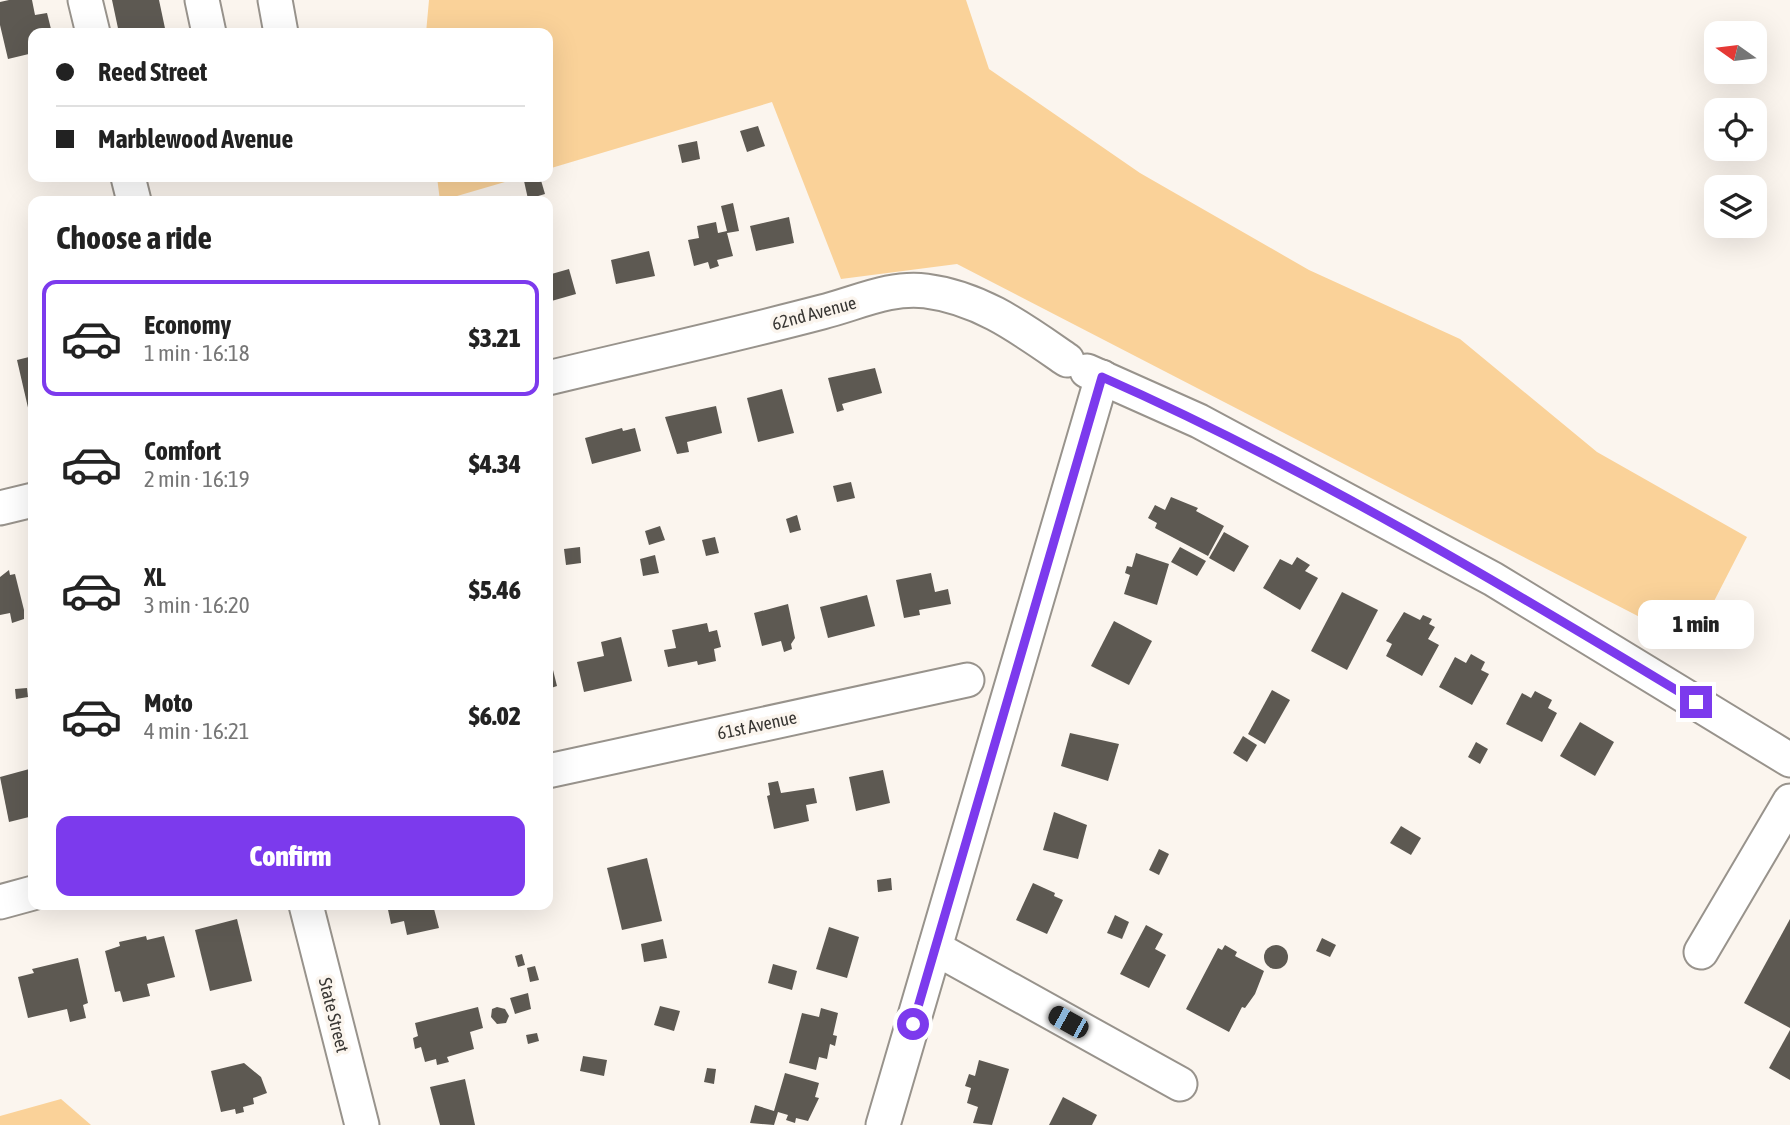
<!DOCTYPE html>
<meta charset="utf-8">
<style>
:root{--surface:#fff;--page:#f6f6f6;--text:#222;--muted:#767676;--line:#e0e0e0;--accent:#7c3aed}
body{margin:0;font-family:"Asap Condensed",sans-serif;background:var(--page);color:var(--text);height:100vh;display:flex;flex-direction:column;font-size:26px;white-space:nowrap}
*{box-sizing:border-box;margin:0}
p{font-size:23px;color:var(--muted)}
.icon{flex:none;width:38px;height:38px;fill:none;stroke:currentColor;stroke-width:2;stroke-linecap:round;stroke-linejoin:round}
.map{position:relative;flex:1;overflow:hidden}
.drawer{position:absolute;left:28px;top:196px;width:525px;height:714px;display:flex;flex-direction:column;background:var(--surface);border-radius:14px;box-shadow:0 7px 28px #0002}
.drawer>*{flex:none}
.hud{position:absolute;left:28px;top:28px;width:525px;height:154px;border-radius:14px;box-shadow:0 7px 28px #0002;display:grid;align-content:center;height:154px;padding:0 28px;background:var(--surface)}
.needle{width:46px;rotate:284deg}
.fabs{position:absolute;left:1704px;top:21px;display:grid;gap:14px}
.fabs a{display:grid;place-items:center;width:63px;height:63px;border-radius:14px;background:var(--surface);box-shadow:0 7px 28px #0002;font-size:35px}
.end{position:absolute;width:32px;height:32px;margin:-16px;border:9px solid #7c3aed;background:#fff;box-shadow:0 0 0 4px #fff}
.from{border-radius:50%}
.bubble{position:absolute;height:49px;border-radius:14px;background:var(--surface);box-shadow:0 7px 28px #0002;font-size:23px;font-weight:800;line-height:49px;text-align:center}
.car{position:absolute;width:21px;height:42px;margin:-21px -10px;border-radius:9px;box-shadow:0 0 5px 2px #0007;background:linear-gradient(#222 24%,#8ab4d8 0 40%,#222 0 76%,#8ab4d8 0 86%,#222 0)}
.hud b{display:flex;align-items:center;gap:24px;height:66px;font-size:26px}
.hud b+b{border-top:2px solid var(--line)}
.hud i{width:18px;height:18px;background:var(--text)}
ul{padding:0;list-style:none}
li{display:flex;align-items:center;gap:21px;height:116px;margin:0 14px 10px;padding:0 14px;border:4px solid transparent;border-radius:14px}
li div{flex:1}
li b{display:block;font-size:26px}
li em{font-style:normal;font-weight:800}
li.selected{border-color:var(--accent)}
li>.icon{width:63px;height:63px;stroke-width:1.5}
h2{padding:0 28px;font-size:32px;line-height:84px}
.primary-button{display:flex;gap:14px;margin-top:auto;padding:14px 28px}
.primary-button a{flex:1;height:80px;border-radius:14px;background:var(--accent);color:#fff;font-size:28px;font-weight:800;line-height:80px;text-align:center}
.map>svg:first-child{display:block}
</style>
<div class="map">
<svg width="1790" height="1125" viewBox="0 0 1790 1125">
<rect width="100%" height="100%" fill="#fbf5ee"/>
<g fill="#fad299">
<path d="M429 0H966L989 69 1140 173 1309 270 1460 339 1597 452 1747 537 1692 644 957 264 841 279 772 102 548 169V33H426Z"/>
<path d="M437 177H522L440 201Z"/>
<path d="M61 1099 91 1125H0V1116Z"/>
</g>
<g fill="#5d5952">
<path d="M9 0H32L35 15 47 13 52 33H33V53L8 59 0 25V2Z"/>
<path d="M112 0H159L166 33H119Z"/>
<path d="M758 126 765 146 747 152 740 131Z"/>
<path d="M697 141 700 159 682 163 678 145Z"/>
<path d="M540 177 545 194 528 199 524 181Z"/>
<path d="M733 203 739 231 727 233 733 256 717 260 719 266 710 269 708 262 694 266 688 240 699 238 697 226 716 222 718 233 727 231 721 206Z"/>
<path d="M789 217 794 243 756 251 750 226Z"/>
<path d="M33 223V244H32L28 224Z"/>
<path d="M649 251 655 276 616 284 611 260Z"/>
<path d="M569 269 576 294 548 302V275Z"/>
<path d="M33 356V424L32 425 17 360Z"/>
<path d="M875 368 882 393 842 404 844 410 837 412 828 378Z"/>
<path d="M782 389 794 433 758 442 747 398Z"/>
<path d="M716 406 722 433 687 442 689 452 677 454 665 417Z"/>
<path d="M622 428 623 431 635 428 641 451 592 464 585 438Z"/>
<path d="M851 482 855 498 837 502 833 486Z"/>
<path d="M1171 497 1198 508 1196 511 1224 526 1208 556 1155 528 1157 523 1148 518 1155 505 1165 510Z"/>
<path d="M797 515 801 530 790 533 786 519Z"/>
<path d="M660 526 665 540 649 545 645 531Z"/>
<path d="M1224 532 1249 546 1234 572 1209 558Z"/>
<path d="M715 537 719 553 706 556 702 540Z"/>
<path d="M580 547 581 563 566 565 564 549Z"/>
<path d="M1180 547 1206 561 1197 576 1171 562Z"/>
<path d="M1136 553 1169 564 1157 605 1124 594 1130 575 1125 573 1127 566 1132 567Z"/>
<path d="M655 555 659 573 643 576 640 559Z"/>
<path d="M1297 557 1310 565 1305 571 1318 578 1300 610 1263 588 1280 559 1292 565Z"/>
<path d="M9 570 10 575 15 574 24 610V619L12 623 10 613 0 615V577Z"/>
<path d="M931 573 935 592 948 589 951 604 919 610 920 615 904 618 896 580Z"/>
<path d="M1342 592 1378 610 1347 670 1311 651Z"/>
<path d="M867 595 875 626 828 638 820 607Z"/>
<path d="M788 604 795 638 791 644 792 649 784 652 781 641 762 646 754 613Z"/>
<path d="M1404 612 1420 620 1423 615 1432 619 1429 624 1435 627 1428 639 1439 645 1422 676 1386 656 1392 644 1386 641Z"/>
<path d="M1114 621 1152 641 1129 685 1091 666Z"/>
<path d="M707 623 709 632 717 630 721 647 714 649 716 661 698 665 697 661 668 667 664 650 676 648 672 630Z"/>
<path d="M621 637 632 681 584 692 577 662 604 656 601 642Z"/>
<path d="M1471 654 1485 662 1481 670 1489 674 1472 705 1439 687 1455 657 1466 663Z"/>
<path d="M550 658 557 686 548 689V659Z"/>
<path d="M27 688 28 697 16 699 15 689Z"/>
<path d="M1272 690 1290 700 1265 744 1248 734Z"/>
<path d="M1535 691 1552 700 1548 708 1557 713 1542 742 1506 724 1522 693 1531 698Z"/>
<path d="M1580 722 1614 742 1595 776 1560 756Z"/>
<path d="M1070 733 1119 744 1108 781 1061 766Z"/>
<path d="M1243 736 1257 745 1247 762 1233 753Z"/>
<path d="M1476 742 1488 749 1480 764 1468 757Z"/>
<path d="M33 768V816L9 822 0 777Z"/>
<path d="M883 770 890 803 856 811 849 777Z"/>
<path d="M778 781 781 793 814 788 817 803 806 805 809 821 774 829 767 796 770 795 768 783Z"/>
<path d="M1054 812 1087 825 1078 859 1043 850Z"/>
<path d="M1401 826 1421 838 1411 855 1390 843Z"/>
<path d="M1159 849 1169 854 1159 875 1149 870Z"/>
<path d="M647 858 662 921 622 930 607 868Z"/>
<path d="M891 878 892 890 878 892 877 880Z"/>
<path d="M1033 883 1055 893 1054 896 1063 900 1047 934 1016 920Z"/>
<path d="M387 905H433L439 928 407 935 404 921 391 924Z"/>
<path d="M1115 915 1129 922 1122 939 1107 933Z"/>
<path d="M237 919 252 981 210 991 195 930Z"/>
<path d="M1790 919V1028L1744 1003Z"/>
<path d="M1146 925 1163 934 1155 949 1166 955 1149 988 1120 974Z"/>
<path d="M829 927 859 937 847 978 816 969Z"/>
<path d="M146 936 147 940 164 936 175 977 147 984 150 996 123 1002 120 991 115 992 105 951 120 946 119 942Z"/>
<path d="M1322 938 1336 945 1330 957 1316 951Z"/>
<path d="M663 939 667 958 644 962 641 944Z"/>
<path d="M1225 945 1237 952 1235 956 1264 971 1255 994 1245 1008 1242 1007 1229 1032 1186 1009 1218 948 1222 950Z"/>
<circle cx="1276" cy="957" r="12"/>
<path d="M522 954 525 965 518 967 515 956Z"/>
<path d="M78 958 88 1003 83 1005 86 1018 70 1022 67 1009 28 1018 18 977 34 973 32 969Z"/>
<path d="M773 964 797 971 792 990 768 983Z"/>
<path d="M535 966 539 980 530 982 527 968Z"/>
<path d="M528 993 531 1009 515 1014 510 998Z"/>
<path d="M660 1006 680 1011 674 1031 654 1025Z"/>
<path d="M478 1007 483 1028 470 1032 474 1049 447 1057 449 1062 437 1065 436 1059 425 1062 421 1047 415 1049 413 1038 418 1036 415 1023Z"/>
<path d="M497 1007 505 1009 509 1016 506 1023 497 1024 491 1017 492 1009Z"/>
<path d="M821 1008 838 1013 833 1035 837 1036 835 1046 830 1044 827 1059 819 1057 816 1070 789 1063 802 1013 819 1017Z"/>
<path d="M1790 1030V1080L1769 1068Z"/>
<path d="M537 1033 539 1041 528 1044 526 1035Z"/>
<path d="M583 1056 607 1060 604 1076 580 1071Z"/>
<path d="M979 1060 1009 1069 992 1125 973 1123 978 1107 967 1103 971 1088 965 1086 969 1074 975 1076Z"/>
<path d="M244 1063 261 1077 267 1093 253 1098 254 1104 243 1107 244 1112 236 1114 235 1109 221 1112 211 1071Z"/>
<path d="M707 1068 716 1069 714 1084 704 1082Z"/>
<path d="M785 1073 819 1083 815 1097 819 1098 808 1121 796 1118 795 1123 786 1120 788 1115 778 1112 774 1125 750 1123 755 1105 774 1111Z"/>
<path d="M465 1079 475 1125H440L430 1087Z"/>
<path d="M1063 1097 1097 1115 1092 1125H1049Z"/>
</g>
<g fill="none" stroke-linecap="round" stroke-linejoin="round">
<defs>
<g id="minor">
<path d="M85 0 93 33"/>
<path d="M202 0 209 33"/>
<path d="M275 0 281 33"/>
<path d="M128 177 134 201"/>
<path d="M1087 371 1199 421 1493 579 1790 760"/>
<path d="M548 378C639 356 731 336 822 312 855 304 891 286 926 291 981 298 1022 329 1067 360"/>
<path d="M0 508 33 500"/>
<path d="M548 771 967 680"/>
<path d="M0 902 33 893"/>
<path d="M306 905 362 1125"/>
<path d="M935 948 1180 1084"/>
<path d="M1701 952 1790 801"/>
<path d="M883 1125 1102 377"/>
</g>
</defs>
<use href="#minor" stroke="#98938c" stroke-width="37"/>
<use href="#minor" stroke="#fff" stroke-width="33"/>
</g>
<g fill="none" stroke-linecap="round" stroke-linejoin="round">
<path stroke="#7c3aed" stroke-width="9" d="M913 1024 1102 377C1308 468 1503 585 1696 702"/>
</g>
<g text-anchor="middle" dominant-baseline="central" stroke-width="7" stroke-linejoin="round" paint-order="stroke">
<g font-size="18" fill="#383633" stroke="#fbf5ee">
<text transform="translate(814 313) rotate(-15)">62nd Avenue</text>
<text transform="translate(757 725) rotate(-12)">61st Avenue</text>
<text transform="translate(334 1015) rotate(76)">State Street</text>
</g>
</g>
</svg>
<div class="fabs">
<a><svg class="needle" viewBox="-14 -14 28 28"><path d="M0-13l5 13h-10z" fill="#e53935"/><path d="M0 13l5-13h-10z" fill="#767676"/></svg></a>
<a><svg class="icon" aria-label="locate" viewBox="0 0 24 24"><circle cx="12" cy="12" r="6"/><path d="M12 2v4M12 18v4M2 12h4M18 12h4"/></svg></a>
<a><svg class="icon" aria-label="layers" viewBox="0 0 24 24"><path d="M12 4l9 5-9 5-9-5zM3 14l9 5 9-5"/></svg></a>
</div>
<i class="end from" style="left:913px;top:1024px"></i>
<i class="end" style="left:1696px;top:702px"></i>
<div class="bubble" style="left:1638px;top:600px;width:116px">1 min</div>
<i class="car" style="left:1068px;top:1022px;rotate:299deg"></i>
<div class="hud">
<b><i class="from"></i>Reed Street</b>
<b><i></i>Marblewood Avenue</b>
</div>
<section class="drawer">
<h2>Choose a ride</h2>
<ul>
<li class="selected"><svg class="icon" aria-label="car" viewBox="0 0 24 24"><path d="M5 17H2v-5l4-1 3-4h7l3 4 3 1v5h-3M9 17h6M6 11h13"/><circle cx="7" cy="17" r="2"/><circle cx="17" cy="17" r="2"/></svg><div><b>Economy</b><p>1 min · 16:18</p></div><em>$3.21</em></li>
<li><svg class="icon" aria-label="car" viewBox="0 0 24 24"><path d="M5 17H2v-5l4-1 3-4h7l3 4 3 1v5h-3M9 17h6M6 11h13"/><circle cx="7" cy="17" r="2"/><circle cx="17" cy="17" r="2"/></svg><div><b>Comfort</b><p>2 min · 16:19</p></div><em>$4.34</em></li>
<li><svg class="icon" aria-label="car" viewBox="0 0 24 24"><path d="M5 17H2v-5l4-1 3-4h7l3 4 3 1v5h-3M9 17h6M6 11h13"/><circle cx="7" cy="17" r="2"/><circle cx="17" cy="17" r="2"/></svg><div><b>XL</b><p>3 min · 16:20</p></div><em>$5.46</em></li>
<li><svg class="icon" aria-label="car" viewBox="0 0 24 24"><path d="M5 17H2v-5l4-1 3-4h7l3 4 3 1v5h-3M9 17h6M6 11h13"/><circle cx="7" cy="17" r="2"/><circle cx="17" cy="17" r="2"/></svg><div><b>Moto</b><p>4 min · 16:21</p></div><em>$6.02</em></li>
</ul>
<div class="primary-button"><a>Confirm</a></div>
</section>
</div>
